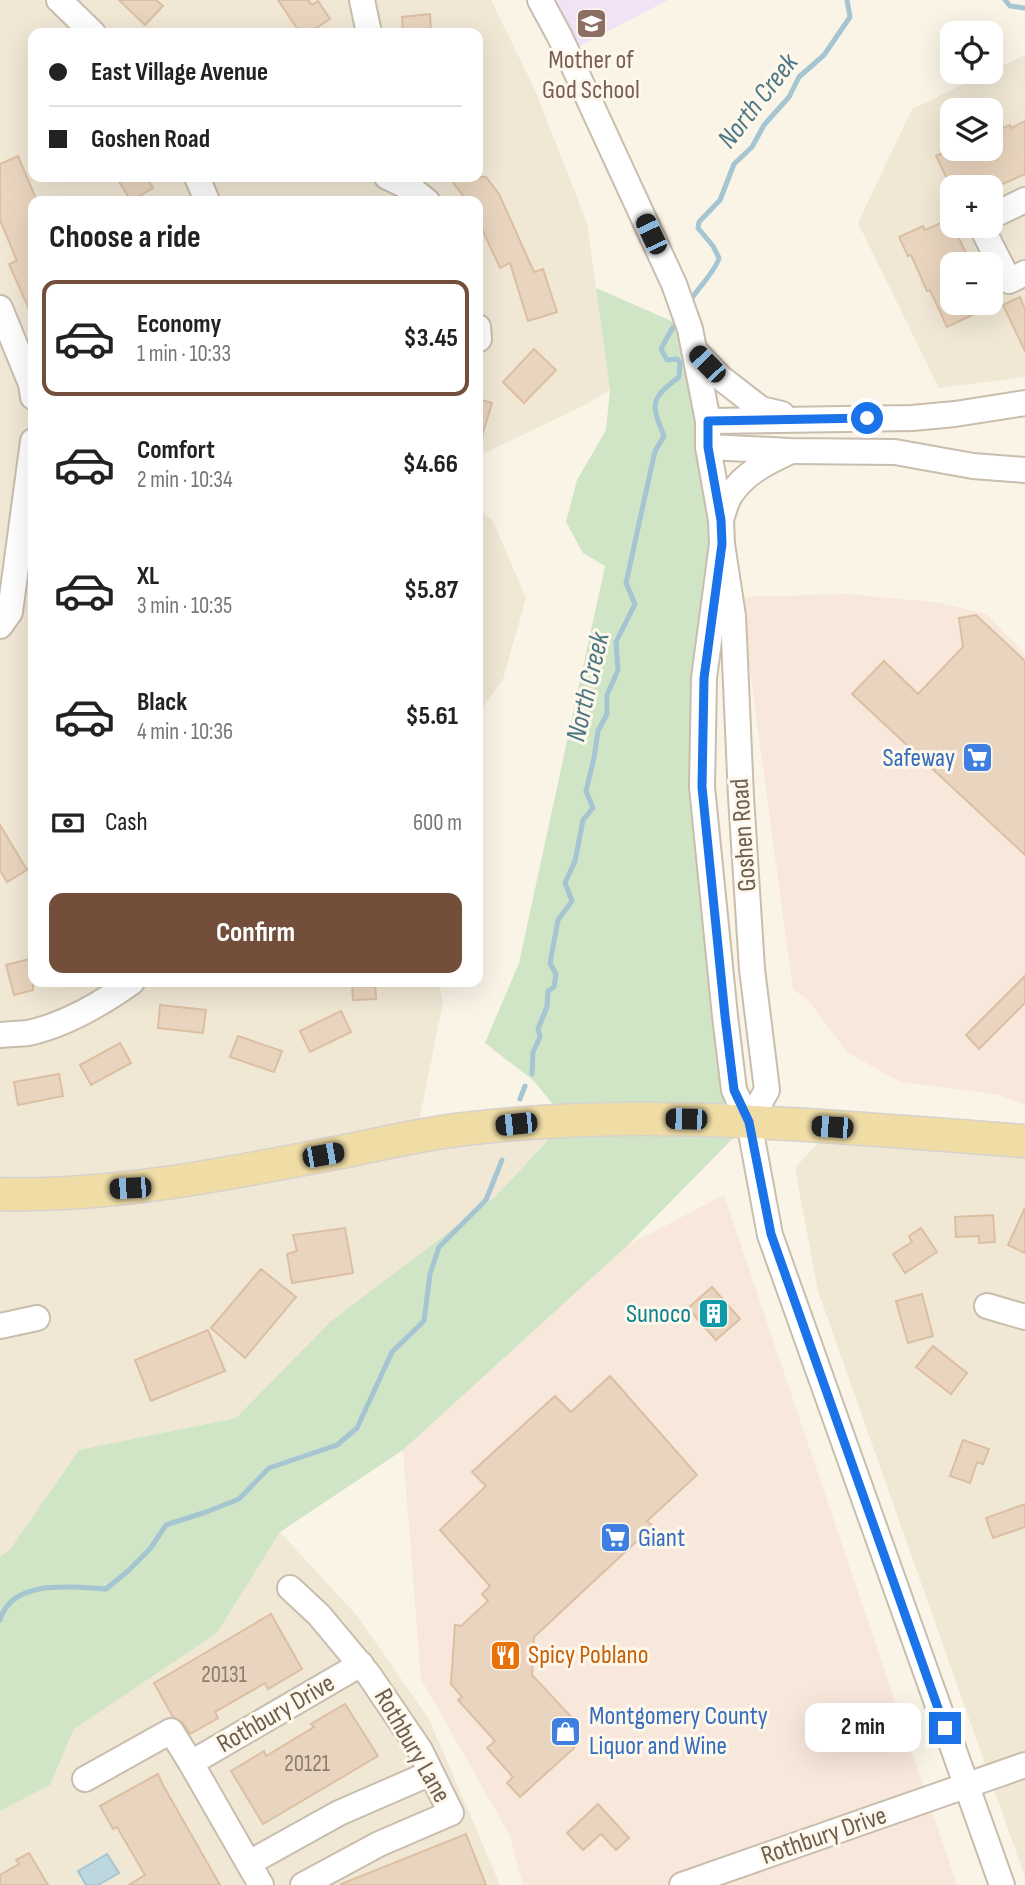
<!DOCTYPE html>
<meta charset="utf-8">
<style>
:root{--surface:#fff;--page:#f2f2f2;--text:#222;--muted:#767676;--line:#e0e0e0;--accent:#724e3b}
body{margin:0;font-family:"Sofia Sans Condensed",sans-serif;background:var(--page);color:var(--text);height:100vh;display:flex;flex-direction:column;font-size:26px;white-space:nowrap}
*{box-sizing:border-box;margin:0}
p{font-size:23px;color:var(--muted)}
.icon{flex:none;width:38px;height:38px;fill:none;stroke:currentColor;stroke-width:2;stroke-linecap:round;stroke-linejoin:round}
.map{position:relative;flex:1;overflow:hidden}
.drawer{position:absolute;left:28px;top:196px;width:455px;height:791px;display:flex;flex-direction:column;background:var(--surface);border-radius:14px;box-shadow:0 7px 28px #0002}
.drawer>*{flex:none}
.guide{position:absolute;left:28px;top:28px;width:455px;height:154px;border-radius:14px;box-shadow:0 7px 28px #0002;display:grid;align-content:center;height:154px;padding:0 21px;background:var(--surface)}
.buttons{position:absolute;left:940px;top:21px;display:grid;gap:14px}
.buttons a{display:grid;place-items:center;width:63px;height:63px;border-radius:14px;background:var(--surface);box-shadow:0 7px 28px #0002;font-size:35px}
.end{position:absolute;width:32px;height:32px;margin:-16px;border:9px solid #1a73e8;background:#fff;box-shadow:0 0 0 4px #fff}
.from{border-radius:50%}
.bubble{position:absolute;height:49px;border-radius:14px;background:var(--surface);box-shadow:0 7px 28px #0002;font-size:23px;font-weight:700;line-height:49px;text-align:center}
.car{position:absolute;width:21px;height:42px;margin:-21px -10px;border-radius:9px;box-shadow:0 0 5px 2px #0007;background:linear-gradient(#222 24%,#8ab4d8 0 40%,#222 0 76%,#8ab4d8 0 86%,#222 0)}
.guide b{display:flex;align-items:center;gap:24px;height:66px;font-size:26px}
.guide b+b{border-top:2px solid var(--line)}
.guide i{width:18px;height:18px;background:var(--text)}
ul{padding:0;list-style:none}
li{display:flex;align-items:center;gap:21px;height:116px;margin:0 14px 10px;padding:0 7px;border:4px solid transparent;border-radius:14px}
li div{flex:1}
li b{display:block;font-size:26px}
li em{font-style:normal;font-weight:700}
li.selected{border-color:var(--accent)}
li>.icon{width:63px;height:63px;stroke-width:1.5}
h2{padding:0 21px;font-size:32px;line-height:84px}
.pay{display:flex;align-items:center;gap:18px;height:77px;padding:0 21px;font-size:26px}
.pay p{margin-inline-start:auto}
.cta{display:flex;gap:14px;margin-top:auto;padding:14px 21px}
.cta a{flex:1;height:80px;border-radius:14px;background:var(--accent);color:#fff;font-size:28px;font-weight:700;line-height:80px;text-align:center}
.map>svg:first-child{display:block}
</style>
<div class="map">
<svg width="1025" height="1885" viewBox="0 0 1025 1885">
<rect width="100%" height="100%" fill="#f9f4e6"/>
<g fill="#f0e7d5" fill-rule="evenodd">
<path d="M0 0H491L535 90 587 223 610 390 585 405 478 456V201H33V982H439L443 1002 416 1137 566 1121 496 1196 330 1322 236 1418 79 1450 11 1548 0 1557ZM33 33H478V177H33Z"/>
<path d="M1025 55V377L939 388 858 223 912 109ZM952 110H990V149H952ZM952 187H990V226H952ZM952 264H990V303H952Z"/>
<path d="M478 508 493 521 526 598 503 679 478 714Z"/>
<path d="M819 1142 1025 1157V1877L818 1291 795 1168Z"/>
<path d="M280 1532 358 1617 429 1719 500 1885H0V1811L50 1785 74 1729 217 1633Z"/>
</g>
<g fill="#f8e7db">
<path d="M847 594 934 602 986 614 1025 654V1105L996 1094 901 1082 848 1053 808 1000 793 989 740 597Z"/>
<path d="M724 1195 957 1885H523L509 1834 421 1679 403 1450 628 1245Z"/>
</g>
<path fill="#f1e2f5" d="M548 0H668L574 49Z"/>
<path fill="#cfe5c6" d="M596 288 690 329 721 520 702 787 749 1122 628 1245 403 1450 280 1532 217 1633 74 1729 50 1785 0 1811V1557L11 1548 79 1450 236 1418 330 1322 496 1196 566 1121 534 1081 485 1043 519 963 605 566 583 553 566 522 577 480 606 430 610 390Z"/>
<path fill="#bdd7e0" stroke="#a4c5d1" stroke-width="2" d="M107 1854 119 1873 98 1885H86L78 1871Z"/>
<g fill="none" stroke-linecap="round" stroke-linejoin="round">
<g stroke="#a4c5d1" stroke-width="5">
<path d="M1005 0 1010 6 1025 8"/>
<path d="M692 298C700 286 716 270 719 258L713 246 698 228 699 222 720 200 734 164 752 147 764 125 789 97 799 77 824 55 850 17 847 0"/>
<path d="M532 1074 533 1052 540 1037 538 1029 547 1007 548 991 554 987 556 974 550 963 558 920 572 901 565 883 575 861 583 820 593 808 586 791 594 758 598 731 607 714V695L618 670 616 642 635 604 626 583 655 451 664 436C650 402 651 399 679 377L680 362 677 359 667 360 661 349 673 327"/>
<path d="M520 1099 525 1086"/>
<path d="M0 1620C12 1578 73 1587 106 1589L128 1571 150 1549 166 1525 206 1512 239 1499 269 1468 337 1445 357 1428 392 1352 424 1321 430 1274 439 1247 486 1200 502 1160"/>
</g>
</g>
<g fill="#e9d5bf" stroke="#dcbfa3" stroke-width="2">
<path d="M119 0H156L163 6 145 25Z"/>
<path d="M278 0H308L312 5 318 1 330 19 308 33H300Z"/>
<path d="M430 14 431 33H403L402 17Z"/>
<path d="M1025 121V174L996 187H951L936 156 951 149H990V128L1001 123 1004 128 1010 125 1011 128Z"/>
<path d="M18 156 37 201H33V318L9 264 17 261 0 220V164Z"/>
<path d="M116 177H146L153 188 131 201Z"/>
<path d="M449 177H486L499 194 534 272 543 269 557 312 528 321 510 263 500 268 478 220V201H467Z"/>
<path d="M950 219 971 264H952V303H998L947 327 930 290 927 291 911 255 908 256 899 237 923 226 925 230Z"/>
<path d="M1020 297 1025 309V351L1003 305Z"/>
<path d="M534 349 556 370 524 403 503 382Z"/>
<path d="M478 399 492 403 481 439H478Z"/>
<path d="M976 615 1025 661V855L852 694 884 661 918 694 963 647 959 618Z"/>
<path d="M0 825 27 870 7 882 0 870Z"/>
<path d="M33 958V990L14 995 6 965Z"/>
<path d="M1025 976V1003L979 1049 966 1035Z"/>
<path d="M352 982H375L376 999 353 1000Z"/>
<path d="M160 1005 206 1010 203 1033 158 1028Z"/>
<path d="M341 1011 351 1032 310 1052 300 1031Z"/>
<path d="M238 1036 282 1051 274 1072 230 1057Z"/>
<path d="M120 1043 131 1063 91 1085 80 1065Z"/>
<path d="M59 1074 63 1096 18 1105 14 1082Z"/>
<path d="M1025 1208V1253L1008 1245Z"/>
<path d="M993 1215 995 1242 979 1243V1236L956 1237 955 1217Z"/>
<path d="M345 1228 353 1273 292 1283 287 1254 297 1251 293 1235Z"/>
<path d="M921 1228 937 1252 905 1273 893 1254 912 1242 909 1236Z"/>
<path d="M261 1269 296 1297 245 1358 211 1328Z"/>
<path d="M712 1287 740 1319 716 1340 688 1308Z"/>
<path d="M922 1294 933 1336 908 1343 896 1301Z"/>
<path d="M208 1330 225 1371 151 1401 135 1360Z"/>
<path d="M933 1346 967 1373 951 1394 916 1367Z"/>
<path d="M610 1376 697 1475 647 1521 653 1526 534 1637 532 1675 576 1722 574 1748 520 1797 507 1783 513 1777 487 1748 495 1741 458 1700 462 1697 451 1684 455 1625 461 1626 488 1601 482 1594 490 1586 440 1530 486 1486 472 1472 555 1396 571 1412Z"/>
<path d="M963 1440 989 1449 983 1464 977 1462 970 1483 950 1476Z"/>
<path d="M1025 1504V1527L993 1538 986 1518Z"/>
<path d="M271 1614 302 1669 268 1689 265 1683 215 1712 218 1718 190 1734 183 1723 173 1717 154 1683Z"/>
<path d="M345 1704 378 1756 263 1824 231 1771 264 1751 266 1756 314 1727 311 1724Z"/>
<path d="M158 1774 164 1787 220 1885H129L145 1875 117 1827 113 1829 100 1806Z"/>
<path d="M598 1804 629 1838 616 1850 601 1834 583 1850 567 1833Z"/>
<path d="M466 1834 486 1885H342L341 1884Z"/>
<path d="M29 1853 48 1885H0V1875L19 1864 16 1860Z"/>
</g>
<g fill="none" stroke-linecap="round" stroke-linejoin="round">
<defs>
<g id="minor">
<path d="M59 0 93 33"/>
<path d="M362 0 369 33"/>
<path d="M540 0 560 37 674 284 690 329 708 421V447L721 520 722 544 733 616 741 797 752 969 767 1090 749 1122"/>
<path d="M197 177 207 201"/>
<path d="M387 177 412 189 427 201"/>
<path d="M990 217 1025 200"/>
<path d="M981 226 1009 281 1025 273"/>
<path d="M0 308 31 384 33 397"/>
<path d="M478 327 479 339"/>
<path d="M694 350 721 378 761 409 782 414"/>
<path d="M708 421 912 418 955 414 1025 403"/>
<path d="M708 447 790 451 895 452 973 466 1025 470"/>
<path d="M721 520C724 511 726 501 731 494 745 473 767 462 789 452"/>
<path d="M722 544 704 678 702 787 725 1016 734 1090 749 1122 770 1235 1002 1885"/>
<path d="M0 626 10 612 33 441"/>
<path d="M0 1035C9 1034 19 1034 28 1033 66 1025 101 1004 132 982"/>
<path d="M987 1306 1025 1317"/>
<path d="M0 1326 37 1318"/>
<path d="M290 1588 319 1615 369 1675 420 1750 451 1813 379 1844 303 1885"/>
<path d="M191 1763 361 1664"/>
<path d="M85 1779 171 1731 191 1763 261 1885"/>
<path d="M249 1863 339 1813 431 1773"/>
<path d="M682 1885 1025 1765"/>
</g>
<path id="major" d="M0 1194C119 1197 235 1172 351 1150 389 1142 427 1133 465 1129 652 1106 839 1128 1025 1141"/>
</defs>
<use href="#minor" stroke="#c9bdad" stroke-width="28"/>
<use href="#major" stroke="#d7d2cd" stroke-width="35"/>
<use href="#minor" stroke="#fff" stroke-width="24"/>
<use href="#major" stroke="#f0dda6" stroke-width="32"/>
</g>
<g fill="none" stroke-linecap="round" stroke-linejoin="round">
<path stroke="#1a73e8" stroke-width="9" d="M867 418 708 421V447L721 520 722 544 704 678 702 787 725 1016 734 1090 749 1122 771 1234 945 1728"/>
</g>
<defs>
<symbol id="school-square" viewBox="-11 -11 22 22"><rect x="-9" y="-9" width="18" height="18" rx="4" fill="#8d6e63" stroke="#fdf8eb"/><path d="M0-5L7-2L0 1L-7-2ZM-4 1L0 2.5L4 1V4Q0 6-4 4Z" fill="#fff"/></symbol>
<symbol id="supermarket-square" viewBox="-11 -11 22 22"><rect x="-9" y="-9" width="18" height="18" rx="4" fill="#3f7fe0" stroke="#fdf8eb"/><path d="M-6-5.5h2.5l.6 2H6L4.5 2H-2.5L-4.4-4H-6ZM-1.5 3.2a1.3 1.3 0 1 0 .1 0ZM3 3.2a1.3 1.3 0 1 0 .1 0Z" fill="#fff"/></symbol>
<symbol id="building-square" viewBox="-11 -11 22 22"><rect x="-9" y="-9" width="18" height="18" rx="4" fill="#0f9aa8" stroke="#fdf8eb"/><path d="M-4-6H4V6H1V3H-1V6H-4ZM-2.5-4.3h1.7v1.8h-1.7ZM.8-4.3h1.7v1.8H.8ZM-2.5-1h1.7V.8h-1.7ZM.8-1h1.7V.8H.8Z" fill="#fff"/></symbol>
<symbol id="restaurant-square" viewBox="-11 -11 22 22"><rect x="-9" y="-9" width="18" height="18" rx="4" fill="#e8710a" stroke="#fdf8eb"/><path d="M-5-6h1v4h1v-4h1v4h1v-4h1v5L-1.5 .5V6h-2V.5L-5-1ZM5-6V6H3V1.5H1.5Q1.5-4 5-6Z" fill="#fff"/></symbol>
<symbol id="shop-square" viewBox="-11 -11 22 22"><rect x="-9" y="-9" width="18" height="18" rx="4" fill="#3f7fe0" stroke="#fdf8eb"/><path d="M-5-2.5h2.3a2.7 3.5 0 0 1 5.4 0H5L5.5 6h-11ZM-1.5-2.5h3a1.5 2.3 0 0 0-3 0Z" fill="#fff"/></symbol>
</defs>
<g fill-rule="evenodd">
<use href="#school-square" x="574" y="6" width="35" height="35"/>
<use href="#supermarket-square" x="960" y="740" width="35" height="35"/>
<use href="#building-square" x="696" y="1296" width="35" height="35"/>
<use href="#supermarket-square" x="598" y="1520" width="35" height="35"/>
<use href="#restaurant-square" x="488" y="1638" width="35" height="35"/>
<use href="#shop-square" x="548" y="1714" width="35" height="35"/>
</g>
<g text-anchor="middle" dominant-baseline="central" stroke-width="6" stroke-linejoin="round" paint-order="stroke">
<g font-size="23" fill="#8e7c6a">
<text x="224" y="1675">20131</text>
<text x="307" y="1764">20121</text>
</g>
<g font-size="26" fill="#785e54" stroke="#fdf8eb">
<text x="591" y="60">Mother of<tspan x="591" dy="30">God School</tspan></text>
</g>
<g font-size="26" fill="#366cbe" stroke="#fdf8eb" text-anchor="start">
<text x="955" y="758" text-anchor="end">Safeway</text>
<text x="638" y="1538">Giant</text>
<text x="589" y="1716">Montgomery County<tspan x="589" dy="30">Liquor and Wine</tspan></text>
</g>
<g font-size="26" fill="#6f5e4e" stroke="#fdf8eb">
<text transform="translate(744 835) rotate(-94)">Goshen Road</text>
<text transform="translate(276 1714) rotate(-30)">Rothbury Drive</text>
<text transform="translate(412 1746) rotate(60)">Rothbury Lane</text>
<text transform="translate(824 1836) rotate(-19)">Rothbury Drive</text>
</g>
<g font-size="26" fill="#0d838f" stroke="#fdf8eb" text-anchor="end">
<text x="691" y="1314">Sunoco</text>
</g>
<g font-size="26" fill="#c56008" stroke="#fdf8eb" text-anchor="start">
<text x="528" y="1655">Spicy Poblano</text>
</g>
<g font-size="28" font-style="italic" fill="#4e7786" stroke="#fdf8eb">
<text transform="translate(758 101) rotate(-52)">North Creek</text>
<text transform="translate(588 687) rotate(-77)">North Creek</text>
</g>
</g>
</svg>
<div class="buttons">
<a><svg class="icon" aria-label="locate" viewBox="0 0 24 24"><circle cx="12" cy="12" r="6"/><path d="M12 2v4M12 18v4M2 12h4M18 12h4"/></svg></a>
<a><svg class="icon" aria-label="layers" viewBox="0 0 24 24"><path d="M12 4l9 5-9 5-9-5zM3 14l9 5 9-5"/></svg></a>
<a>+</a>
<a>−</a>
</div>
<i class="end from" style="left:867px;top:418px"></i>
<i class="end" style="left:945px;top:1728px"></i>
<div class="bubble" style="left:805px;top:1703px;width:116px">2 min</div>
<i class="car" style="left:651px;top:234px;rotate:335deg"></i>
<i class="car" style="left:707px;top:364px;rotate:316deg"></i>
<i class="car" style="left:686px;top:1119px;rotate:271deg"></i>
<i class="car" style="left:516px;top:1124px;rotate:264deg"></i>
<i class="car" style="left:832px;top:1127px;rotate:274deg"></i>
<i class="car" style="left:323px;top:1155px;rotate:80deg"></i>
<i class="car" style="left:130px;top:1188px;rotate:267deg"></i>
<div class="guide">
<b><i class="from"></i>East Village Avenue</b>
<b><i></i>Goshen Road</b>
</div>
<section class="drawer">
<h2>Choose a ride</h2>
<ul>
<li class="selected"><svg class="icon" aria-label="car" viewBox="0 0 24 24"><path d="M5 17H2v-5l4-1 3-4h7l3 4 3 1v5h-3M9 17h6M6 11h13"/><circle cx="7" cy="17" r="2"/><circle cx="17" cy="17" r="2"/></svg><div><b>Economy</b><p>1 min · 10:33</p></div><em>$3.45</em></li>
<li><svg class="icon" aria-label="car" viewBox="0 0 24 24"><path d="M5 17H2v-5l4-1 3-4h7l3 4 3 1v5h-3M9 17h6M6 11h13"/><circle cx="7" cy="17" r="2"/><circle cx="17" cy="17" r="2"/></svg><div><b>Comfort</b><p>2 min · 10:34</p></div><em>$4.66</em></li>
<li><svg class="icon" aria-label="car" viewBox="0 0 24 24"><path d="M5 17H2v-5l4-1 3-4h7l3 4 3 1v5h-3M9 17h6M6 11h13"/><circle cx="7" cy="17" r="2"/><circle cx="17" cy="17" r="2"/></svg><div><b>XL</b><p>3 min · 10:35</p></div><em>$5.87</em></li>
<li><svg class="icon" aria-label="car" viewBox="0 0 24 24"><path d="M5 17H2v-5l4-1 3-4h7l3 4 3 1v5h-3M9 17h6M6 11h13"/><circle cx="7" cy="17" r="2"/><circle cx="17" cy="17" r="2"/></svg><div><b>Black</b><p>4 min · 10:36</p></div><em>$5.61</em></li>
</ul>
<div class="pay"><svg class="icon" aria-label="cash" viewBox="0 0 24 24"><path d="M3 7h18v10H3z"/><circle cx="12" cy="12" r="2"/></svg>Cash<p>600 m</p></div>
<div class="cta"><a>Confirm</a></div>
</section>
</div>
